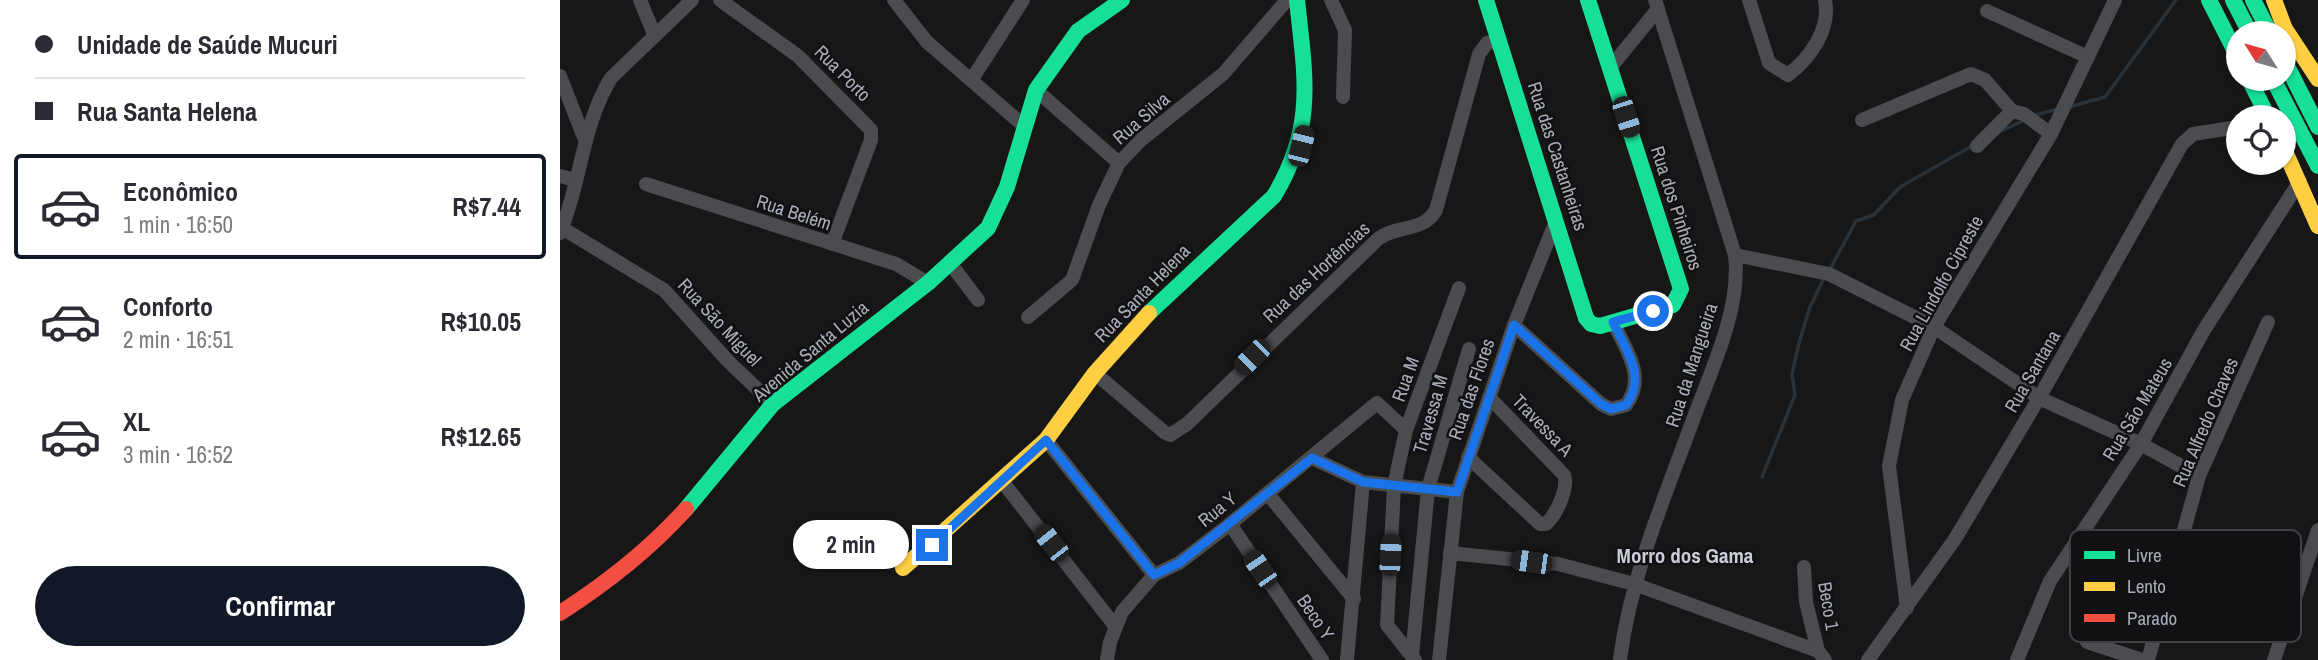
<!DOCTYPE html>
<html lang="pt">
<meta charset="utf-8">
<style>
:root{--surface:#fff;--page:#f2f2f3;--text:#2b2b33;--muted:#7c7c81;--line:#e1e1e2;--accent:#111827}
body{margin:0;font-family:"Archivo Narrow",sans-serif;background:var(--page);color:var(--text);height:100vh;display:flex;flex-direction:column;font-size:26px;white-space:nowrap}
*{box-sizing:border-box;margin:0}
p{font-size:23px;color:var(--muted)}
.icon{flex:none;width:38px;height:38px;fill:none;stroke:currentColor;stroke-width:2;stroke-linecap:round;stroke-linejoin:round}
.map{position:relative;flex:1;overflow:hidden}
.panel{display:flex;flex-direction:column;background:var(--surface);width:560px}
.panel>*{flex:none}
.hud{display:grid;align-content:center;height:154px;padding:0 35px;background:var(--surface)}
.needle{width:46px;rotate:307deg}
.tools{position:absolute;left:1666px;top:21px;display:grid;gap:14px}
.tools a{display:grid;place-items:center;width:70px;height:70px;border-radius:50%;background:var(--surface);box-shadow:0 2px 5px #0004;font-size:35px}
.end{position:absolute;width:32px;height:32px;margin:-16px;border:9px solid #1a73e8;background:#fff;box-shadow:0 0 0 4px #fff}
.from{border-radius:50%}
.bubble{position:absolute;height:49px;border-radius:24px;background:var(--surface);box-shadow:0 2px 5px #0004;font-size:23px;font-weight:700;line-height:49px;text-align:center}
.car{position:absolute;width:21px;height:42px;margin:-21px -10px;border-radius:9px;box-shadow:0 0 5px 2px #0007;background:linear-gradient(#222 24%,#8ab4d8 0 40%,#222 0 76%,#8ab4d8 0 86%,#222 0)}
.hud b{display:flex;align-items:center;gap:24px;height:66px;font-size:26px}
.hud b+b{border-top:2px solid var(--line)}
.hud i{width:18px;height:18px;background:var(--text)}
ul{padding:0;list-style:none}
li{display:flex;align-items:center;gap:21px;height:105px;margin:0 14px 10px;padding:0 21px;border:4px solid transparent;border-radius:7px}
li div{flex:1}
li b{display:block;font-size:26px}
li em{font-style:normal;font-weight:700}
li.active{border-color:var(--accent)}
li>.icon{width:63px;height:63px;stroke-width:1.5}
.action{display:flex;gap:14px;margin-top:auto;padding:14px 35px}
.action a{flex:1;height:80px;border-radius:42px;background:var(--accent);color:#fff;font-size:28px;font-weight:700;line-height:80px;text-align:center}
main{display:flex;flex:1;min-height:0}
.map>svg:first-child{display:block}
</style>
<main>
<section class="panel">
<div class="hud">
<b><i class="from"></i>Unidade de Saúde Mucuri</b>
<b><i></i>Rua Santa Helena</b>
</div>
<ul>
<li class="active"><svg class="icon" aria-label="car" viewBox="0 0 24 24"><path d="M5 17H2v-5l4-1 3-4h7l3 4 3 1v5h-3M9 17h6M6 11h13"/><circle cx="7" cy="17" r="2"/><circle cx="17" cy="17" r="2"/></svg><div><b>Econômico</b><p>1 min · 16:50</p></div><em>R$7.44</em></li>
<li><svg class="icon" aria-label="car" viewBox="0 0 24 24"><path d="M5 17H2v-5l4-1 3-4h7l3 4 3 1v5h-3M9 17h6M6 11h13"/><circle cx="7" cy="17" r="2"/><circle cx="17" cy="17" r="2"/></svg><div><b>Conforto</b><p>2 min · 16:51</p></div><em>R$10.05</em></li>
<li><svg class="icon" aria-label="car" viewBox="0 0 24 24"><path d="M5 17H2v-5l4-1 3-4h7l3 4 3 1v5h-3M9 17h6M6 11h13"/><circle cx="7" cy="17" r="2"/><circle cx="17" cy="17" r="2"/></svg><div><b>XL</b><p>3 min · 16:52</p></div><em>R$12.65</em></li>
</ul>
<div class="action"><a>Confirmar</a></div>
</section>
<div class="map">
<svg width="1758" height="660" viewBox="0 0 1758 660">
<rect width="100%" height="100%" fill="#171717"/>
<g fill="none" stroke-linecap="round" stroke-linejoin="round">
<g stroke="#2a3239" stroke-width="3.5">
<path d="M1509 107 1545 97 1616 0"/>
<path d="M1475 115 1498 109"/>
<path d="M1437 133 1465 120"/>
<path d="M1270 269 1296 221 1314 215 1340 187 1412 146"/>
<path d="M1202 477 1235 395 1232 374 1239 343 1250 307 1264 278"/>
</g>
<g stroke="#4b4c50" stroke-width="14">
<path d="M80 0 94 34"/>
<path d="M160 0 238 56 311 130V140L272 244"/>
<path d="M334 0 367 42 464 126"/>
<path d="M771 0 785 30 783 97"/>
<path d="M1189 0 1209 63 1228 75C1250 58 1271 29 1265 0"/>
<path d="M1427 11 1528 57"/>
<path d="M1050 68 1098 9"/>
<path d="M0 76 25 140"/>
<path d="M412 79 463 0"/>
<path d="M476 90 559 163"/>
<path d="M1302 120 1411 74 1425 80 1452 111"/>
<path d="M1417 146 1452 111 1464 114 1491 134"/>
<path d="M0 176 15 180"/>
<path d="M86 184 336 264 368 283"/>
<path d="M2 228 104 290 168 361 213 404"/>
<path d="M0 233C21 183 22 125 51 78L132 0"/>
<path d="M1175 255 1269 274 1374 327 1479 398 1581 444 1639 476"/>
<path d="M390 263 418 300"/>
<path d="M468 317 512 280 539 205 559 163 581 140 663 74 727 0"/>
<path d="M954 325 1041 404 1051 409 1066 405C1087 377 1066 350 1053 322"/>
<path d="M535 373 604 432 610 435 627 424 818 239C837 224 863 233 876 210L919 54 927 43 939 41"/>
<path d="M486 440 594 575"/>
<path d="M908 457 980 524H986C996 515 1009 488 1004 475L929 397"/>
<path d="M752 458 803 482 897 492"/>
<path d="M442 481 555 626"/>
<path d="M708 494 794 599"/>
<path d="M670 524 762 660"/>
<path d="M890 553 998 564 1074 584 1258 651 1265 660"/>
<path d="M1244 567 1246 602 1258 651"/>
<path d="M1347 608 1329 466 1342 400 1374 327 1491 134 1555 0"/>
<path d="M1527 642 1582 660"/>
<path d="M852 656 868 489 909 349"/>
<path d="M547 660 550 642 562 612 594 575 619 563 670 524 817 403 846 430"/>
<path d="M787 660 803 482"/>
<path d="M855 660 827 625 834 486 846 430 899 288"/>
<path d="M879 660 897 492 954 325 996 221"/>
<path d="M1060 660C1071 573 1107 492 1137 409 1155 362 1181 305 1175 255L1095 0"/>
<path d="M1308 660 1395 539 1479 398 1622 144 1633 134 1678 127"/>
<path d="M1457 660 1490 581 1581 444 1644 330 1740 181"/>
<path d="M1588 660 1639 476 1708 322"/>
<path d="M1714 660 1758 530"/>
</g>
<g stroke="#16e098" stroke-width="16">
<path d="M926 0 1026 318 1031 324 1040 326 1113 305 1121 289 1028 0"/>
<path d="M1649 0 1678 57"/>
<path d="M1673 0 1690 33"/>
<path d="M1693 0 1710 33"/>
<path d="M1724 60 1758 127"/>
<path d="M1689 79 1708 117"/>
<path d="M1713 79 1758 166"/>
<path d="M589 313 714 196C756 126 745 77 737 0"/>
<path d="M126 509 213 404 368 283 428 228 447 187 476 90 518 31 562 0"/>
</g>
<g stroke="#ffcf43" stroke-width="16">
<path d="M1714 0 1725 29 1758 79"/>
<path d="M1724 149 1758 226"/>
<path d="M343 568 486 440 535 373 589 313"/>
</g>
<path stroke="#f24e42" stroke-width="16" d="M0 613C47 583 88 551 126 509"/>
</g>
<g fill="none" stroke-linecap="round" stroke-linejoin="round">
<path stroke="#1a73e8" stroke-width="9" d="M372 545 486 440 594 575 619 563 752 458 803 482 897 492 954 325 1041 404 1051 409 1066 405C1087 377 1066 350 1053 322L1093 311"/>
</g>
<g text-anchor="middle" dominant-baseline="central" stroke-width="5" stroke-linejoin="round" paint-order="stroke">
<g font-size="19" fill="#a8adb8" stroke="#111113">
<text transform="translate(283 73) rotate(45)">Rua Porto</text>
<text transform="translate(581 118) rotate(-41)">Rua Silva</text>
<text transform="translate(998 156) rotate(72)">Rua das Castanheiras</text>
<text transform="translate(1117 208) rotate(72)">Rua dos Pinheiros</text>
<text transform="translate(234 212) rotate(18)">Rua Belém</text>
<text transform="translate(756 272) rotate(-43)">Rua das Hortências</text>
<text transform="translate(1381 283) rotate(-61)">Rua Lindolfo Cipreste</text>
<text transform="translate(582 293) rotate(-46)">Rua Santa Helena</text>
<text transform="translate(160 322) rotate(47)">Rua São Miguel</text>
<text transform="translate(250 351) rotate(-40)">Avenida Santa Luzia</text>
<text transform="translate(1131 365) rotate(-72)">Rua da Mangueira</text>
<text transform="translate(1472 371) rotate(-60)">Rua Santana</text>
<text transform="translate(845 379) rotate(-70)">Rua M</text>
<text transform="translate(911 389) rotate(-71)">Rua das Flores</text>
<text transform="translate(1577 409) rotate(-59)">Rua São Mateus</text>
<text transform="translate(870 414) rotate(-74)">Travessa M</text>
<text transform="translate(1645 422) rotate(-67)">Rua Alfredo Chaves</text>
<text transform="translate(983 425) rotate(46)">Travessa A</text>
<text transform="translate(657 509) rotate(-39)">Rua Y</text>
<text transform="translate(1269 606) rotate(80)">Beco 1</text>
<text transform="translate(756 617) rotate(56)">Beco Y</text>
</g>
<g font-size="21" font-weight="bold" fill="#c9ccd4" stroke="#111113">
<text x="1125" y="555">Morro dos Gama</text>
</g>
</g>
<rect x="1510" y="530" width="231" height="112" rx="10" fill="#111113" stroke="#3e4045" stroke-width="2"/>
<rect x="1524" y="551" width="31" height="8" fill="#16e098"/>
<rect x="1524" y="582" width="31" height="9" fill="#ffcf43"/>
<rect x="1524" y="614" width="31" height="8" fill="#f24e42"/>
<g font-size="19" fill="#a8adb8">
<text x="1567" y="562">Livre</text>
<text x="1567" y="593">Lento</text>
<text x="1567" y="625">Parado</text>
</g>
</svg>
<div class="tools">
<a><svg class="needle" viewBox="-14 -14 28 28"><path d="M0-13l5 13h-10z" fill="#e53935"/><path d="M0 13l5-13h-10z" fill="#7c7c81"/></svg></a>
<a><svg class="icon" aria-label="locate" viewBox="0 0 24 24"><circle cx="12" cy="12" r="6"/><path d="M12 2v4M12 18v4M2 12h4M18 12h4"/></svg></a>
</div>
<i class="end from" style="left:1093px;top:311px"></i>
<i class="end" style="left:372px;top:545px"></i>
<div class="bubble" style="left:233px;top:520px;width:116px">2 min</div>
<i class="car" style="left:1066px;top:117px;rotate:162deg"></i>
<i class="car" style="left:741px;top:146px;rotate:14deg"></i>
<i class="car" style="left:692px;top:357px;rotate:225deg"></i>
<i class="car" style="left:491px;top:543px;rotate:322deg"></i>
<i class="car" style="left:830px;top:555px;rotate:3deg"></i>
<i class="car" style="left:971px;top:562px;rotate:278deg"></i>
<i class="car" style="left:700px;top:569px;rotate:326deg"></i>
</div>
</main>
